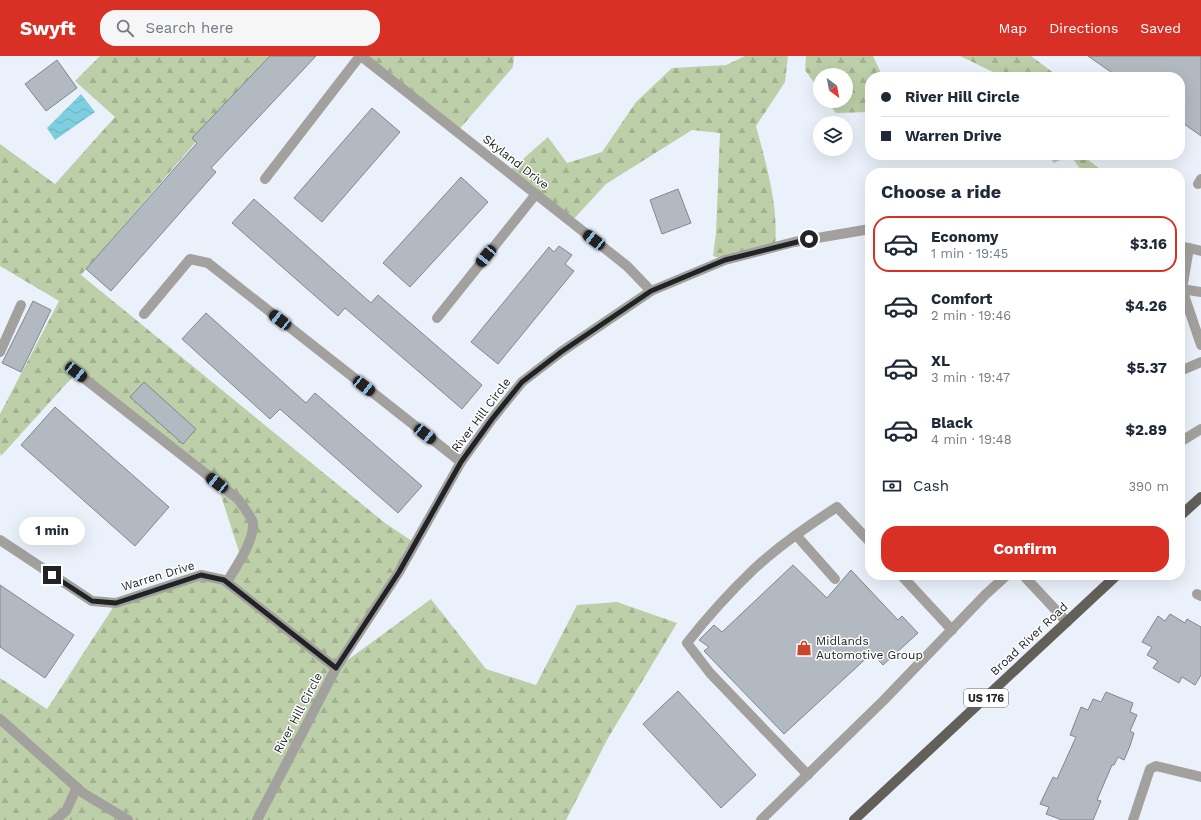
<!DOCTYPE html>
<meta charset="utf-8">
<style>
:root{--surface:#fff;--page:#f6f6f7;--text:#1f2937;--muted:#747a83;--line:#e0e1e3;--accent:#d93025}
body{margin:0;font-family:"Work Sans",sans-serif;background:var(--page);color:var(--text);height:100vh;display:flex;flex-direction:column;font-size:15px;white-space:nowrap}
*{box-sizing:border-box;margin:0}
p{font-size:13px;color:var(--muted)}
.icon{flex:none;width:22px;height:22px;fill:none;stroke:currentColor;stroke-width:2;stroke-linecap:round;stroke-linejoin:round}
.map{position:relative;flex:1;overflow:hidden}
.drawer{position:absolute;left:865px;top:112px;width:320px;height:412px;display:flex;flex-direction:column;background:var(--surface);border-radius:16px;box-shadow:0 4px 16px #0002}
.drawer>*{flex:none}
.guide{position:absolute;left:865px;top:16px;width:320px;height:88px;border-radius:16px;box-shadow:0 4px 16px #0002;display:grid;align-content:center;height:88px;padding:0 16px;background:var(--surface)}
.needle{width:26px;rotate:148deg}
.fabs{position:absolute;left:813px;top:12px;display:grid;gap:8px}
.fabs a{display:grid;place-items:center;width:40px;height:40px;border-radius:50%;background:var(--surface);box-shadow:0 4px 16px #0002;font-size:20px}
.end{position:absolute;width:18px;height:18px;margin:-9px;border:5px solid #212326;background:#fff;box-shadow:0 0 0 2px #fff}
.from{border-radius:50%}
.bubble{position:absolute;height:28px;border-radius:14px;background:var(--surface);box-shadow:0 4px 16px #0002;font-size:13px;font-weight:700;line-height:28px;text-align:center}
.car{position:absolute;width:12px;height:24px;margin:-12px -6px;border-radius:5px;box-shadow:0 0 3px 1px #0007;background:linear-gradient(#222 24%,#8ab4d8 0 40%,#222 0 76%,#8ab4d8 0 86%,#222 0)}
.guide b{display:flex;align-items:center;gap:14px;height:38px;font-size:15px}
.guide b+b{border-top:1px solid var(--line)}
.guide i{width:10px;height:10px;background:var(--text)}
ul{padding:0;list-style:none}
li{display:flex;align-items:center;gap:12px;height:56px;margin:0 8px 6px;padding:0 8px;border:2px solid transparent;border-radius:16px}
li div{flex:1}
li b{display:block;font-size:15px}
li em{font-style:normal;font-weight:700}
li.selected{border-color:var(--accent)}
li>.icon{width:36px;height:36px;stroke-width:1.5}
h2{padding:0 16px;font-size:18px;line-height:48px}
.pay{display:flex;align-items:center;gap:10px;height:44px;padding:0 16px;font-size:15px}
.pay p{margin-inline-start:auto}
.button{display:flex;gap:8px;margin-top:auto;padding:8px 16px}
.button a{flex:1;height:46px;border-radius:16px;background:var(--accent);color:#fff;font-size:16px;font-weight:700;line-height:46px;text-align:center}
header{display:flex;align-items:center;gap:24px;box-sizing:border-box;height:56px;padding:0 20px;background:var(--accent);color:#fff}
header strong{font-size:19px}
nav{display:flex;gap:22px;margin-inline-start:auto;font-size:14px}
.search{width:280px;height:36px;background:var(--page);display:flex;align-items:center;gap:10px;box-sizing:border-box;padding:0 14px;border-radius:16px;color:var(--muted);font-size:15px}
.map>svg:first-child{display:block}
</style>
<header>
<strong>Swyft</strong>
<div class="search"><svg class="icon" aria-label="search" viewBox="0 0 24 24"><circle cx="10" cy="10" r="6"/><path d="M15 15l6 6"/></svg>Search here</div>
<nav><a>Map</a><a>Directions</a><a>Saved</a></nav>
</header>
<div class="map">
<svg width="1201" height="764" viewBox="0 0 1201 764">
<defs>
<pattern id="forest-firs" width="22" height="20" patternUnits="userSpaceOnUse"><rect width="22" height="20" fill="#bccfa8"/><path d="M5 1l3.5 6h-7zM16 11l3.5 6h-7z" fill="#a1b190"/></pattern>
<pattern id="water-waves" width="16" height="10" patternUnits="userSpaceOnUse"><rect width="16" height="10" fill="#7dcede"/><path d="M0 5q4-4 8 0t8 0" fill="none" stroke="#6cb1be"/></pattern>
</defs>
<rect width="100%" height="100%" fill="#ebf1fa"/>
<g fill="url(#forest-firs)">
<path d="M100 0H270L81 219 385 467 415 487 338 611 431 543 486 613 536 629 577 549 617 546 677 567 608 682 566 764H0V622L47 653 116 547 201 519 224 524 241 502 217 427 77 316 1 400 0 396V358L59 245 0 210V88L55 128 115 61 75 25Z"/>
<path d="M361 0H514L513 11 457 76Z"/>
<path d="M745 0H788L785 26 756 70C766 108 779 150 775 191L725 204 713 200 716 177 720 77 692 74 606 128 571 166 508 116 548 81 567 107 602 96 636 46 672 12 726 9Z"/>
<path d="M806 0H873L883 21H870V56L836 57 827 45H846V19H820V35L805 14Z"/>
<path d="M960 0H1031L1059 21H1000L993 16Z"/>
<path d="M1048 99H1082L1105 117H1079L1081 114 1070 99 1054 107Z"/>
</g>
<path fill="url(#water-waves)" d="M81 38 95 56 55 84 47 72Z"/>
<g fill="#b3b9c1" stroke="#81878e">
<path d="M270 0H316L211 112 216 116 111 235 86 213 197 87 192 82Z"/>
<path d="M1088 0H1201V80L1180 65V21H1118Z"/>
<path d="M57 4 77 32 46 55 25 28Z"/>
<path d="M372 52 400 76 322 166 294 142Z"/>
<path d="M461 121 488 146 410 231 383 207Z"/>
<path d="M678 133 691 167 662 178 650 144Z"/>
<path d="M254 143 371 247 378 239 482 329 462 353 345 252 338 260 232 167Z"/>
<path d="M559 190 572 199 565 208 574 215 498 308 471 286 549 191 554 196Z"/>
<path d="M33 245 51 254 21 316 2 307Z"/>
<path d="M206 257 306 347 315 337 422 430 398 457 280 353 270 363 182 283Z"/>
<path d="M144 326 196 373 183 388 130 341Z"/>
<path d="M55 351 169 451 135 490 21 389Z"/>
<path d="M793 509 827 542 851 514 898 564 902 560 918 577 883 609 872 597 784 678 704 595 709 591 699 584 714 569 722 576Z"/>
<path d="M0 529 74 579 45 622 0 591Z"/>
<path d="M1170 558 1185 567 1187 563 1201 571V619L1195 629 1182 621 1179 627 1153 612 1158 605 1147 599 1152 591 1142 586 1158 560 1165 565Z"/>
<path d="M678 635 756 719 721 752 643 668Z"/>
<path d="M1106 636 1133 647 1130 656 1137 659 1130 675 1134 677 1130 690 1124 704 1118 701 1114 709H1112L1097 744 1101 745 1093 764H1062L1046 758 1049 751 1040 748 1053 721 1057 723 1076 681 1070 679 1081 651 1088 654 1093 643 1101 646Z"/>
</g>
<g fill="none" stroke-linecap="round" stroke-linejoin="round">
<g stroke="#a3a19d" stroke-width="10">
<path d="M361 0 627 210 651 235"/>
<path d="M265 123 360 0"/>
<path d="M1198 128 1201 123"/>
<path d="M1180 190 1201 195"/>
<path d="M1189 192 1182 233 1201 236"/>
<path d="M1180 233H1182L1201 289"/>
<path d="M144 258 190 203 208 207 461 406"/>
<path d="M437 262 536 138"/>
<path d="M0 296 21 249"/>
<path d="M1180 315 1201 306"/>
<path d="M76 316 238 443C241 448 252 461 253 467 254 486 236 510 227 526"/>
<path d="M1180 386 1201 373"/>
<path d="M796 479 835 523"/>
<path d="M0 484 92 545 116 547 201 519 224 524 336 612"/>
<path d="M901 519 952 574"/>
<path d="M1023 519 1067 566"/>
<path d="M1197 538 1201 540"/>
<path d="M0 663 83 737 128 764"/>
<path d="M808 719 710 617 687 587C708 560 731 535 755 512 780 489 809 469 837 451L870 486"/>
<path d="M55 764 66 755 77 731"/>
<path d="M257 764 336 612 399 516 461 406 492 363 522 326 561 296 651 235 725 204 794 186 870 173"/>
<path d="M761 764 884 644 985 539 1007 519"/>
<path d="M1133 764 1150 713 1156 710 1201 721"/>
</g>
<g stroke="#635f59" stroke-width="10">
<path d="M1180 460 1201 441"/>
<path d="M854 764 1117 519"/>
</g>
</g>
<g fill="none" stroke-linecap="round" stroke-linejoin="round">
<path stroke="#212326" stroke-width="5" d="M52 519 92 545 116 547 201 519 224 524 336 612 399 516 461 406 492 363 522 326 561 296 651 235 725 204 809 183"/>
</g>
<defs>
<symbol id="shop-bare" viewBox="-9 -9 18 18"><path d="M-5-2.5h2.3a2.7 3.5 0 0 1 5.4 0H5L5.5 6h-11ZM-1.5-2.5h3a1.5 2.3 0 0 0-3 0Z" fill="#ce432a" stroke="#fefefe" stroke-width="2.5" paint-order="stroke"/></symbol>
</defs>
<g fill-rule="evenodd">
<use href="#shop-bare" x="793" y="581" width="22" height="22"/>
</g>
<g text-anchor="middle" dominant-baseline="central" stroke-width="3" stroke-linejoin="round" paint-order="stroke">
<rect fill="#fefefe" stroke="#636567" stroke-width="1" x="964" y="633" width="44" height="18" rx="3"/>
<g font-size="11" font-weight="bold" fill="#212326">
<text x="986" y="642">US 176</text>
</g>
<g font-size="12" fill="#212326" stroke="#fefefe">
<text transform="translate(516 106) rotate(38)">Skyland Drive</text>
<text transform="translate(481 359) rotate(-53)">River Hill Circle</text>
<text transform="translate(158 520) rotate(-17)">Warren Drive</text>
<text transform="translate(1029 583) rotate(-43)">Broad River Road</text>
<text transform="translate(298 657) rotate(-62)">River Hill Circle</text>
</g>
<g font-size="12" fill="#212326" stroke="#fefefe" text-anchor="start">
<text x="816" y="585">Midlands<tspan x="816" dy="14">Automotive Group</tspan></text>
</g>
</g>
</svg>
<div class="fabs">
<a><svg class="needle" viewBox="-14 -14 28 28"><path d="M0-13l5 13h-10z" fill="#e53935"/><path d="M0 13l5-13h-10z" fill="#747a83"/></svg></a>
<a><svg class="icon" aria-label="layers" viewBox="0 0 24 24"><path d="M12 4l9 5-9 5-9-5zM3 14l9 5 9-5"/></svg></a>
</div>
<i class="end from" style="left:809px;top:183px"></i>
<i class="end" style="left:52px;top:519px"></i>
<div class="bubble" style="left:19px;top:461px;width:66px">1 min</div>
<i class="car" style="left:594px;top:184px;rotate:308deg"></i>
<i class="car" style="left:486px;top:200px;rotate:219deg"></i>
<i class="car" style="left:280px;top:264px;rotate:308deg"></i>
<i class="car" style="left:76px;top:316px;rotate:128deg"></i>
<i class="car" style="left:364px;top:330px;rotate:128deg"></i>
<i class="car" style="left:425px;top:378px;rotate:128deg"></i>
<i class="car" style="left:217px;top:427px;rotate:308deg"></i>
<div class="guide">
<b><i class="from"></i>River Hill Circle</b>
<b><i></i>Warren Drive</b>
</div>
<section class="drawer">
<h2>Choose a ride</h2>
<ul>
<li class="selected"><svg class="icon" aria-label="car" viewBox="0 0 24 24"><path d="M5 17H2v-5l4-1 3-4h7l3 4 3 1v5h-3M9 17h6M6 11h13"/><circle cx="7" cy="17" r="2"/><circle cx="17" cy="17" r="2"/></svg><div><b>Economy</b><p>1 min · 19:45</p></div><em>$3.16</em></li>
<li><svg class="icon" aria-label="car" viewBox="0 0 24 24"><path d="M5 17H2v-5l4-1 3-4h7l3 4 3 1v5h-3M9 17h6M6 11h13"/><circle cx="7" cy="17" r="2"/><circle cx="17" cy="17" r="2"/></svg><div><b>Comfort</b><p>2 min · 19:46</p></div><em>$4.26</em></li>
<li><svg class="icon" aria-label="car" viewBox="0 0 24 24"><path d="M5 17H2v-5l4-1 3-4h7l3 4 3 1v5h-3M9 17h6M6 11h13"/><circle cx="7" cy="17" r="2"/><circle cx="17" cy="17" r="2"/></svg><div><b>XL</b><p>3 min · 19:47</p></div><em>$5.37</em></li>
<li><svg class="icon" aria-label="car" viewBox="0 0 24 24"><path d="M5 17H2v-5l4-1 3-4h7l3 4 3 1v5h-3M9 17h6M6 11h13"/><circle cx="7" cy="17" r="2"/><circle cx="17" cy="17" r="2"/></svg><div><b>Black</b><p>4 min · 19:48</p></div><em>$2.89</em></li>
</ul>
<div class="pay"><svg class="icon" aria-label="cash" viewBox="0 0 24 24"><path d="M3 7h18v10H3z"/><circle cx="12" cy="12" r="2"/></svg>Cash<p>390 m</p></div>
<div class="button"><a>Confirm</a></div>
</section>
</div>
